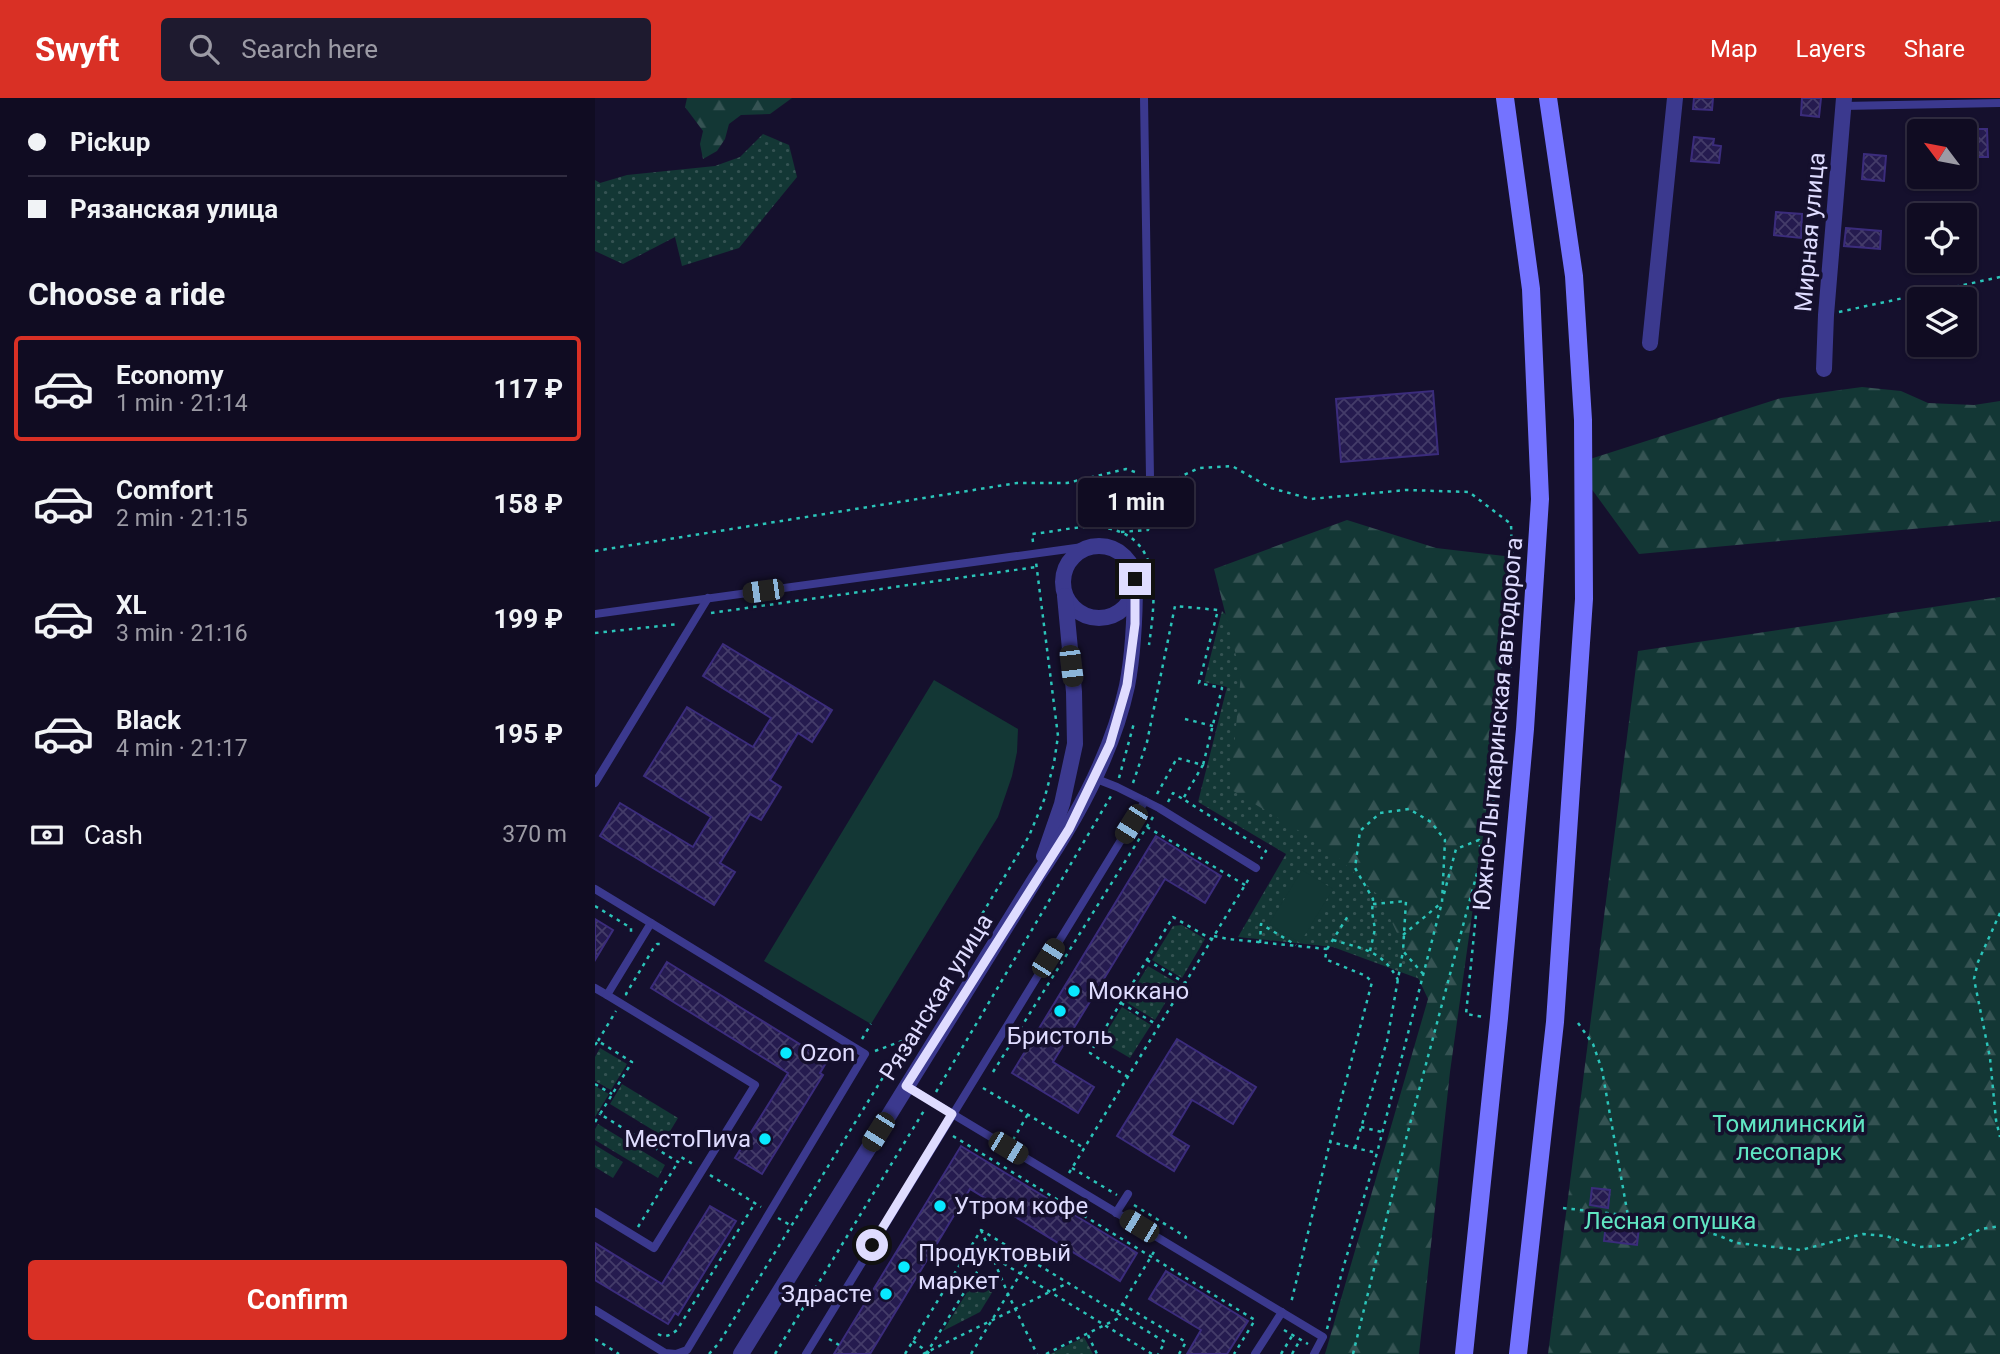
<!DOCTYPE html>
<meta charset="utf-8">
<style>
:root{--surface:#100c22;--page:#1e1a2f;--text:#f1f3f6;--muted:#9c9ba5;--line:#302c40;--accent:#d93025}
body{margin:0;font-family:Roboto,sans-serif;background:var(--page);color:var(--text);height:100vh;display:flex;flex-direction:column;font-size:26px;white-space:nowrap}
*{box-sizing:border-box;margin:0}
p{font-size:23px;color:var(--muted)}
.icon{flex:none;width:38px;height:38px;fill:none;stroke:currentColor;stroke-width:2;stroke-linecap:round;stroke-linejoin:round}
.map{position:relative;flex:1;overflow:hidden}
.side{display:flex;flex-direction:column;background:var(--surface);width:595px}
.side>*{flex:none}
.hud{display:grid;align-content:center;height:154px;padding:0 28px;background:var(--surface)}
.needle{width:46px;rotate:302deg}
.tools{position:absolute;left:1312px;top:21px;display:grid;gap:14px}
.tools a{display:grid;place-items:center;width:70px;height:70px;border-radius:7px;background:var(--surface);box-shadow:0 2px 5px #0004,0 0 0 2px var(--line);font-size:35px}
.end{position:absolute;width:32px;height:32px;margin:-16px;border:9px solid #dfdcff;background:#111;box-shadow:0 0 0 4px #111}
.from{border-radius:50%}
.bubble{position:absolute;height:49px;border-radius:7px;background:var(--surface);box-shadow:0 2px 5px #0004,0 0 0 2px var(--line);font-size:23px;font-weight:700;line-height:49px;text-align:center}
.car{position:absolute;width:21px;height:42px;margin:-21px -10px;border-radius:9px;box-shadow:0 0 5px 2px #0007;background:linear-gradient(#222 24%,#8ab4d8 0 40%,#222 0 76%,#8ab4d8 0 86%,#222 0)}
.hud b{display:flex;align-items:center;gap:24px;height:66px;font-size:26px}
.hud b+b{border-top:2px solid var(--line)}
.hud i{width:18px;height:18px;background:var(--text)}
ul{padding:0;list-style:none}
li{display:flex;align-items:center;gap:21px;height:105px;margin:0 14px 10px;padding:0 14px;border:4px solid transparent;border-radius:7px}
li div{flex:1}
li b{display:block;font-size:26px}
li em{font-style:normal;font-weight:700}
li.active{border-color:var(--accent)}
li>.icon{width:63px;height:63px;stroke-width:1.5}
h2{padding:0 28px;font-size:32px;line-height:84px}
.pay{display:flex;align-items:center;gap:18px;height:77px;padding:0 28px;font-size:26px}
.pay p{margin-inline-start:auto}
.button{display:flex;gap:14px;margin-top:auto;padding:14px 28px}
.button a{flex:1;height:80px;border-radius:7px;background:var(--accent);color:#fff;font-size:28px;font-weight:700;line-height:80px;text-align:center}
header{display:flex;align-items:center;gap:42px;box-sizing:border-box;height:98px;padding:0 35px;background:var(--accent);color:#fff}
header strong{font-size:33px}
nav{display:flex;gap:38px;margin-inline-start:auto;font-size:24px}
.search{width:490px;height:63px;background:var(--page);display:flex;align-items:center;gap:18px;box-sizing:border-box;padding:0 24px;border-radius:7px;color:var(--muted);font-size:26px}
main{display:flex;flex:1;min-height:0}
.map>svg:first-child{display:block}
</style>
<header>
<strong>Swyft</strong>
<div class="search"><svg class="icon" aria-label="search" viewBox="0 0 24 24"><circle cx="10" cy="10" r="6"/><path d="M15 15l6 6"/></svg>Search here</div>
<nav><a>Map</a><a>Layers</a><a>Share</a></nav>
</header>
<main>
<section class="side">
<div class="hud">
<b><i class="from"></i>Pickup</b>
<b><i></i>Рязанская улица</b>
</div>
<h2>Choose a ride</h2>
<ul>
<li class="active"><svg class="icon" aria-label="car" viewBox="0 0 24 24"><path d="M5 17H2v-5l4-1 3-4h7l3 4 3 1v5h-3M9 17h6M6 11h13"/><circle cx="7" cy="17" r="2"/><circle cx="17" cy="17" r="2"/></svg><div><b>Economy</b><p>1 min · 21:14</p></div><em>117 ₽</em></li>
<li><svg class="icon" aria-label="car" viewBox="0 0 24 24"><path d="M5 17H2v-5l4-1 3-4h7l3 4 3 1v5h-3M9 17h6M6 11h13"/><circle cx="7" cy="17" r="2"/><circle cx="17" cy="17" r="2"/></svg><div><b>Comfort</b><p>2 min · 21:15</p></div><em>158 ₽</em></li>
<li><svg class="icon" aria-label="car" viewBox="0 0 24 24"><path d="M5 17H2v-5l4-1 3-4h7l3 4 3 1v5h-3M9 17h6M6 11h13"/><circle cx="7" cy="17" r="2"/><circle cx="17" cy="17" r="2"/></svg><div><b>XL</b><p>3 min · 21:16</p></div><em>199 ₽</em></li>
<li><svg class="icon" aria-label="car" viewBox="0 0 24 24"><path d="M5 17H2v-5l4-1 3-4h7l3 4 3 1v5h-3M9 17h6M6 11h13"/><circle cx="7" cy="17" r="2"/><circle cx="17" cy="17" r="2"/></svg><div><b>Black</b><p>4 min · 21:17</p></div><em>195 ₽</em></li>
</ul>
<div class="pay"><svg class="icon" aria-label="cash" viewBox="0 0 24 24"><path d="M3 7h18v10H3z"/><circle cx="12" cy="12" r="2"/></svg>Cash<p>370 m</p></div>
<div class="button"><a>Confirm</a></div>
</section>
<div class="map">
<svg width="1405" height="1256" viewBox="0 0 1405 1256">
<defs>
<pattern id="grass-dots" width="8" height="8" patternUnits="userSpaceOnUse" patternTransform="scale(1.75)"><rect width="8" height="8" fill="#133735"/><path d="M2 2h.1M6 6h.1" fill="none" stroke="#355353" stroke-width="1.8" stroke-linecap="round"/></pattern>
<pattern id="forest-firs" width="22" height="20" patternUnits="userSpaceOnUse" patternTransform="scale(1.75)"><rect width="22" height="20" fill="#133735"/><path d="M5 1l3.5 6h-7zM16 11l3.5 6h-7z" fill="#355353"/></pattern>
<pattern id="building-cross-hatch" width="8" height="8" patternUnits="userSpaceOnUse" patternTransform="scale(1.75)"><rect width="8" height="8" fill="#251b4f"/><path d="M0 0l8 8M0 8l8-8" fill="none" stroke="#443c69"/></pattern>
</defs>
<rect width="100%" height="100%" fill="#15102d"/>
<g fill="url(#grass-dots)">
<path d="M168 36 194 47 202 79 144 150 87 168 80 139 28 166 0 153V82L5 85 32 77 120 68 145 59Z"/>
<path d="M627 513 869 744 830 883 738 849 643 839 691 756 603 704 632 589 609 584Z"/>
<path d="M587 827 610 841 587 880 557 862 578 828Z"/>
<path d="M553 868 582 885 560 922 531 904Z"/>
<path d="M527 909 556 927 535 960 506 943Z"/>
<path d="M5 950 32 966 16 992 0 983V959Z"/>
<path d="M27 986 83 1020 71 1040 15 1006Z"/>
<path d="M0 988 14 996 0 1019Z"/>
<path d="M3 1026 70 1067 63 1080 0 1042V1031Z"/>
<path d="M0 1047 28 1064 18 1080 0 1069Z"/>
<path d="M384 1175 398 1193 385 1214 348 1233Z"/>
<path d="M489 1239 498 1256H455Z"/>
</g>
<g fill="url(#forest-firs)">
<path d="M92 0H197L175 16 146 17 134 26 130 41 122 53 108 61 105 46 108 33 90 9Z"/>
<path d="M1267 289 1306 293 1333 305 1379 307 1405 303V423L1044 456 993 386 995 361 1186 300Z"/>
<path d="M752 422 841 450 918 459 890 724 855 974 824 1256H730L833 901 785 799 734 751 635 691 646 577 619 471Z"/>
<path d="M1405 499V1256H953L1043 553Z"/>
</g>
<g fill="#133735">
<path d="M339 582 423 631 422 654 417 678 403 719 276 926 169 863Z"/>
<path d="M707 772 738 791 705 845 674 826Z"/>
</g>
<g fill="url(#building-cross-hatch)" stroke="#3b2c7c" stroke-width="2">
<path d="M1099 0H1118L1117 12 1098 11Z"/>
<path d="M1207 0H1226L1224 19 1206 17Z"/>
<path d="M1370 31H1392L1393 59H1370Z"/>
<path d="M1314 36H1325V69L1314 70Z"/>
<path d="M1099 39 1119 41 1118 47 1126 48 1124 65 1096 63Z"/>
<path d="M1269 56 1291 58 1289 83 1267 81Z"/>
<path d="M1181 114 1207 116 1206 140 1179 137Z"/>
<path d="M1251 130 1286 133 1285 151 1249 148Z"/>
<path d="M838 293 843 356 746 364 741 301Z"/>
<path d="M128 546 237 612 217 644 203 635 175 682 186 689 166 722 155 716 125 765 140 774 119 807 5 738 25 705 98 749 116 719 49 678 92 609 158 649 176 620 108 578Z"/>
<path d="M561 738 626 778 610 805 570 781 458 964 499 989 483 1015 417 975Z"/>
<path d="M0 821 18 832 0 862Z"/>
<path d="M72 864 232 963 225 975 228 977 167 1076 140 1060 193 975 56 890Z"/>
<path d="M582 941 661 989 638 1026 597 1002 576 1037 594 1048 579 1073 522 1038Z"/>
<path d="M366 1048 542 1155 525 1183 375 1091 275 1256H239Z"/>
<path d="M997 1090 1015 1092 1013 1110 995 1107Z"/>
<path d="M115 1108 141 1123 83 1217 80 1215 73 1226 0 1182V1145L67 1186Z"/>
<path d="M1011 1126 1044 1129 1042 1147 1009 1143Z"/>
<path d="M571 1173 653 1223 632 1256H592L606 1232 554 1201Z"/>
</g>
<g fill="none" stroke-linecap="round" stroke-linejoin="round">
<g stroke="#2bc4b9" stroke-width="2.5" stroke-dasharray="3.5 5" stroke-linecap="butt">
<path d="M1244 214 1405 179"/>
<path d="M566 382 574 384 604 370 637 368 676 390 716 401 811 392 874 394 916 426 920 527"/>
<path d="M526 434 553 432 558 412 556 389"/>
<path d="M438 444 437 436C458 434 481 428 501 429 569 433 561 497 554 547"/>
<path d="M0 453 422 385H472L531 371 543 375"/>
<path d="M116 515 441 469"/>
<path d="M0 535 84 526"/>
<path d="M590 621 618 628"/>
<path d="M524 680 539 625"/>
<path d="M538 685 552 644 580 508 623 512 604 585 627 590 608 667"/>
<path d="M562 696 582 660 608 667 588 701 671 753 666 761"/>
<path d="M573 704 578 695 588 701"/>
<path d="M552 729 650 787"/>
<path d="M886 767 871 916 889 919"/>
<path d="M849 796 861 751 884 742 886 754"/>
<path d="M778 806 811 803 808 853 829 877"/>
<path d="M0 808 36 830V835"/>
<path d="M1405 815 1383 864 1379 881 1395 960 1401 1022 1405 1039"/>
<path d="M808 837 845 806"/>
<path d="M619 838 633 841 732 851 730 861 771 878 777 884 735 1044 696 1205"/>
<path d="M738 842C768 851 787 852 803 882"/>
<path d="M665 845 666 826 701 847"/>
<path d="M732 851 753 818"/>
<path d="M775 853 780 831 777 814 778 801 760 770 765 733 785 715 814 711 836 724 850 742 847 804 782 1055"/>
<path d="M552 862 590 885"/>
<path d="M32 897 31 896 58 851 62 846H68"/>
<path d="M526 905 564 928"/>
<path d="M983 925 998 946 1007 972 1033 1118"/>
<path d="M267 941 276 926"/>
<path d="M3 943 21 913"/>
<path d="M0 947 3 943 37 964 5 1016 83 1064 86 1059 98 1066"/>
<path d="M280 953 310 942"/>
<path d="M398 974 558 719"/>
<path d="M533 979 495 955 578 819 616 841"/>
<path d="M0 986 17 996"/>
<path d="M388 990 489 1050"/>
<path d="M341 994 516 698"/>
<path d="M0 1024 5 1016"/>
<path d="M766 1029 787 1034"/>
<path d="M358 1038 660 1222 639 1256"/>
<path d="M418 1042 433 1016"/>
<path d="M760 1050 792 943 808 853"/>
<path d="M477 1070 522 1097"/>
<path d="M474 1075 655 779"/>
<path d="M115 1077 166 1109"/>
<path d="M539 1107 591 1139 589 1143 591 1144"/>
<path d="M968 1110 1056 1120 1122 1137 1142 1145 1206 1152 1268 1136 1291 1138 1325 1149 1355 1147 1386 1131 1405 1128"/>
<path d="M183 1120 195 1127"/>
<path d="M43 1129 83 1064"/>
<path d="M386 1132 413 1196 442 1256"/>
<path d="M527 1206 591 1244 584 1256"/>
<path d="M522 1215 560 1152"/>
<path d="M732 1231 747 1174 782 1055 735 1044"/>
<path d="M689 1232 713 1246"/>
<path d="M63 1236C70 1240 76 1237 82 1232L160 1105"/>
<path d="M493 1237 502 1256"/>
<path d="M0 1241 24 1256"/>
<path d="M234 1241 244 1247"/>
<path d="M318 1243 335 1256"/>
<path d="M114 1256 124 1245 324 921 434 738 449 702 459 665 463 638 441 464"/>
<path d="M180 1256 330 1011"/>
<path d="M310 1256 386 1132 570 1244 563 1256"/>
<path d="M328 1256 473 1185"/>
<path d="M331 1256 393 1156 557 1256"/>
<path d="M376 1256 434 1162"/>
<path d="M451 1256 526 1219"/>
<path d="M686 1256 697 1238"/>
<path d="M697 1256 705 1242"/>
<path d="M758 1256 811 1041 897 719 904 634 919 547"/>
</g>
<g stroke="#3b398e" stroke-width="8">
<path d="M549 0 555 379"/>
<path d="M1248 8 1405 5"/>
<path d="M0 516 495 448"/>
<path d="M499 680 522 689 550 703"/>
<path d="M0 685 113 500"/>
<path d="M0 791 56 825 12 897 0 890"/>
<path d="M311 988 728 1239 719 1256"/>
<path d="M0 1114 59 1150 160 987 12 897"/>
<path d="M521 1115 533 1096"/>
<path d="M0 1212 70 1255 81 1256 92 1252 270 956 56 825"/>
<path d="M211 1256 550 703 564 710 661 770"/>
<path d="M660 1256 687 1214"/>
</g>
<g stroke="#3b398e" stroke-width="16">
<path d="M1055 245 1080 0"/>
<path d="M1229 271 1231 217 1249 0"/>
<circle cx="504" cy="484" r="36"/>
<path d="M449 758 467 706 480 646 479 594 470 498"/>
<path d="M146 1256 441 780C481 722 517 657 532 588 539 552 540 517 540 481"/>
</g>
<g stroke="#7473ff" stroke-width="18">
<path d="M869 1256 904 920 930 631 945 401 936 191 910 0"/>
<path d="M923 1256 960 924 989 501 988 322 979 178 953 0"/>
</g>
</g>
<g fill="none" stroke-linecap="round" stroke-linejoin="round">
<path stroke="#dfdcff" stroke-width="9" d="M277 1147 357 1016 311 988 474 731 515 646 532 587 540 526V481"/>
</g>
<g fill="#08e9ff" stroke="#15102d" stroke-width="2.5">
<circle cx="479" cy="893" r="7"/>
<circle cx="465" cy="913" r="7"/>
<circle cx="191" cy="955" r="7"/>
<circle cx="170" cy="1041" r="7"/>
<circle cx="345" cy="1108" r="7"/>
<circle cx="309" cy="1169" r="7"/>
<circle cx="291" cy="1196" r="7"/>
</g>
<g text-anchor="middle" dominant-baseline="central" stroke-width="7" stroke-linejoin="round" paint-order="stroke">
<g font-size="24" fill="#dfdcff" stroke="#15102d">
<text transform="translate(1215 134) rotate(-85)">Мирная улица</text>
<text transform="translate(903 626) rotate(-85)">Южно-Лыткаринская автодорога</text>
<text transform="translate(341 899) rotate(-58)">Рязанская улица</text>
</g>
<g font-size="24" fill="#dfdcff" stroke="#15102d" text-anchor="start">
<text x="493" y="893">Моккано</text>
<text x="465" y="938" text-anchor="middle">Бристоль</text>
<text x="205" y="955">Ozon</text>
<text x="156" y="1041" text-anchor="end">МестоПиvа</text>
<text x="359" y="1108">Утром кофе</text>
<text x="323" y="1155">Продуктовый<tspan x="323" dy="28">маркет</tspan></text>
<text x="277" y="1196" text-anchor="end">Здрасте</text>
</g>
<g font-size="24" fill="#60e6c3" stroke="#15102d">
<text x="1194" y="1026">Томилинский<tspan x="1194" dy="28">лесопарк</tspan></text>
<text x="1075" y="1123">Лесная опушка</text>
</g>
</g>
</svg>
<div class="tools">
<a><svg class="needle" viewBox="-14 -14 28 28"><path d="M0-13l5 13h-10z" fill="#e53935"/><path d="M0 13l5-13h-10z" fill="#9c9ba5"/></svg></a>
<a><svg class="icon" aria-label="locate" viewBox="0 0 24 24"><circle cx="12" cy="12" r="6"/><path d="M12 2v4M12 18v4M2 12h4M18 12h4"/></svg></a>
<a><svg class="icon" aria-label="layers" viewBox="0 0 24 24"><path d="M12 4l9 5-9 5-9-5zM3 14l9 5 9-5"/></svg></a>
</div>
<i class="end from" style="left:277px;top:1147px"></i>
<i class="end" style="left:540px;top:481px"></i>
<div class="bubble" style="left:483px;top:380px;width:116px">1 min</div>
<i class="car" style="left:168px;top:493px;rotate:262deg"></i>
<i class="car" style="left:476px;top:568px;rotate:173deg"></i>
<i class="car" style="left:536px;top:726px;rotate:212deg"></i>
<i class="car" style="left:453px;top:860px;rotate:32deg"></i>
<i class="car" style="left:283px;top:1034px;rotate:212deg"></i>
<i class="car" style="left:413px;top:1050px;rotate:121deg"></i>
<i class="car" style="left:544px;top:1128px;rotate:301deg"></i>
</div>
</main>
